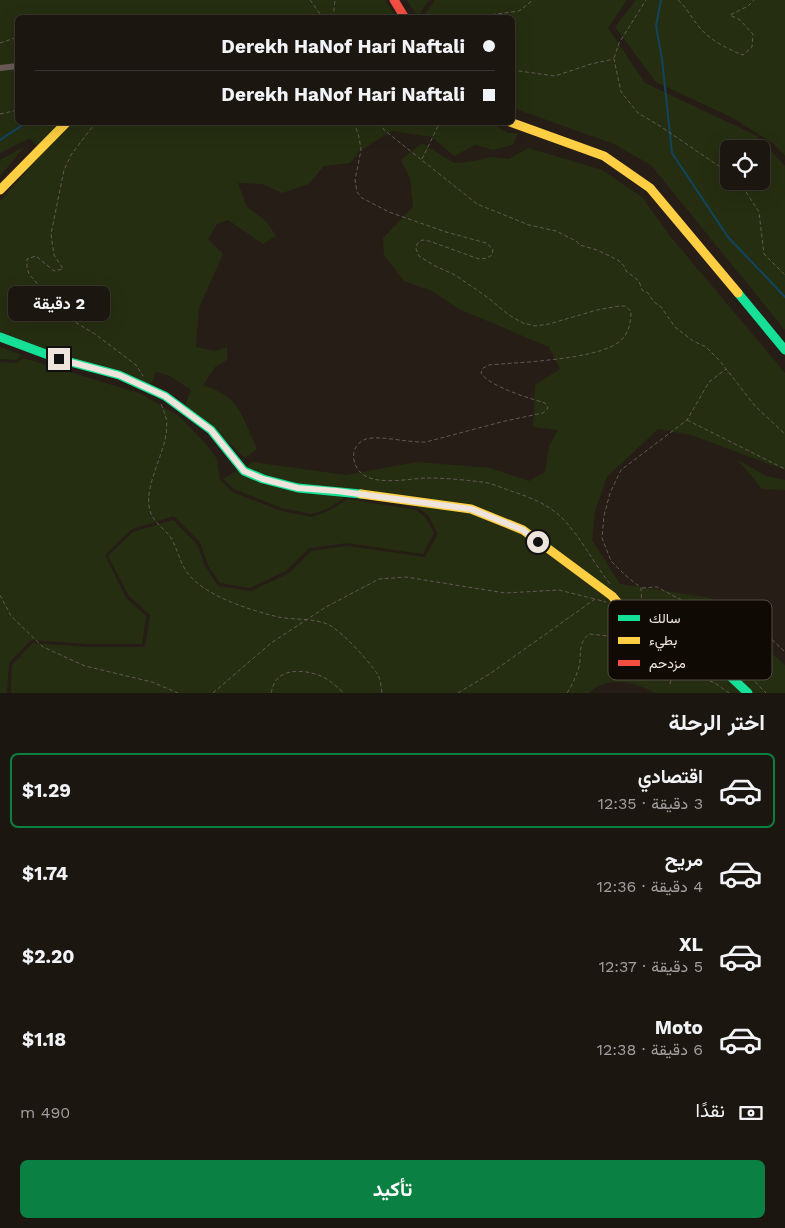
<!DOCTYPE html>
<html lang="ar">
<meta charset="utf-8">
<style>
:root{--surface:#1c1610;--page:#251f19;--text:#f1f3f6;--muted:#a09f9f;--line:#3a3530;--accent:#0b8043}
body{margin:0;font-family:"Work Sans",Vazirmatn,sans-serif;background:var(--page);color:var(--text);direction:rtl;height:100vh;display:flex;flex-direction:column;font-size:19px;white-space:nowrap}
*{box-sizing:border-box;margin:0}
p{font-size:16px;color:var(--muted)}
.icon{flex:none;width:28px;height:28px;fill:none;stroke:currentColor;stroke-width:2;stroke-linecap:round;stroke-linejoin:round}
.map{position:relative;height:693px;overflow:hidden;direction:ltr}
.sheet{display:flex;flex-direction:column;background:var(--surface);flex:1}
.sheet>*{flex:none}
.banner{position:absolute;left:15px;top:15px;width:500px;height:110px;border-radius:8px;box-shadow:0 5px 20px #0002,0 0 0 1px var(--line);direction:rtl;display:grid;align-content:center;height:110px;padding:0 20px;background:var(--surface)}
.controls{position:absolute;left:720px;top:140px;display:grid;gap:10px}
.controls a{display:grid;place-items:center;width:50px;height:50px;border-radius:8px;background:var(--surface);box-shadow:0 5px 20px #0002,0 0 0 1px var(--line);font-size:25px}
.end{position:absolute;width:22px;height:22px;margin:-11px;border:6px solid #eee4db;background:#111;box-shadow:0 0 0 2px #111}
.from{border-radius:50%}
.bubble{position:absolute;height:35px;border-radius:8px;background:var(--surface);box-shadow:0 5px 20px #0002,0 0 0 1px var(--line);font-size:16px;font-weight:700;line-height:35px;text-align:center;direction:rtl}
.banner b{display:flex;align-items:center;gap:18px;height:48px;font-size:19px}
.banner b+b{border-top:1px solid var(--line)}
.banner i{width:12px;height:12px;background:var(--text)}
ul{padding:0;list-style:none}
li{display:flex;align-items:center;gap:15px;height:75px;margin:0 10px 8px;padding:0 10px;border:2px solid transparent;border-radius:8px}
li div{flex:1}
li b{display:block;font-size:19px}
li em{font-style:normal;font-weight:700}
li.selected{border-color:var(--accent)}
li>.icon{width:45px;height:45px;stroke-width:1.5}
h2{padding:0 20px;font-size:22px;line-height:60px}
.pay{display:flex;align-items:center;gap:12px;height:55px;padding:0 20px;font-size:19px}
.pay p{margin-inline-start:auto}
.button{display:flex;gap:10px;margin-top:auto;padding:10px 20px}
.button a{flex:1;height:58px;border-radius:8px;background:var(--accent);color:#fff;font-size:20px;font-weight:700;line-height:58px;text-align:center}
.map>svg:first-child{display:block}
</style>
<div class="map">
<svg width="785" height="693" viewBox="0 0 785 693">
<rect width="100%" height="100%" fill="#261e16"/>
<g fill="#262e11" fill-rule="evenodd">
<path d="M0 0H385L396 17 18 18V122H490L508 133H518L513 145 493 150 475 145 454 156 432 137 392 131 361 150 350 163 324 166 309 184 282 193 262 184 238 183 247 207 266 221 276 236 263 244 228 220 217 224 208 239 223 254 199 308 196 347 215 351 227 347V360L215 367 203 385C213 389 224 393 231 400 242 410 250 434 257 449L245 458 234 447 189 415 184 407 191 390 170 376 156 372 150 386 0 337V201L43 152 30 138 0 153Z"/>
<path d="M406 0H429L418 16Z"/>
<path d="M435 0H627L608 28 645 83 757 136 785 166V330L651 165 614 144 513 108 512 18 423 17ZM729 149H761V181H729Z"/>
<path d="M636 0H785V156L774 144 733 118 656 82 615 27Z"/>
<path d="M422 143 454 163 475 161 489 157 509 159 528 148 602 170 642 197 670 236 785 373V470L691 435 658 429 607 477 595 511 592 540 620 584 710 598 785 665V693H655C635 681 606 675 589 693H11L12 665 33 643 88 647H145L150 615 129 596 108 556 133 532 173 520 197 544 205 566 218 586 251 591 288 574 311 551 347 546 425 557 438 534 428 515 417 507 347 496 329 508 312 514 282 508 234 489 223 479 253 462 346 475 417 462 490 468 529 481 545 472 549 446 558 430 533 427 535 385 560 369 549 347 459 309 432 291 404 281 384 255 383 238 413 207 410 178 401 160Z"/>
<path d="M24 147 0 176V160Z"/>
<path d="M0 347 22 355 16 360 0 359Z"/>
<path d="M23 358 139 393 179 416 206 444 217 459 220 480 232 492 281 511 312 517 330 510 348 499 416 510 425 517 434 533 423 554 347 543 309 548 286 571 250 588 220 583 208 565 200 542 174 516 132 529 105 555 126 598 146 616 142 644H88L31 640 9 663 7 693H0V362L17 363Z"/>
<path d="M738 460 766 476 785 480V490L762 489Z"/>
</g>
<g fill="none" stroke-linecap="round" stroke-linejoin="round">
<g stroke="#11455f" stroke-width="2">
<path d="M661 0 656 26 662 59 672 153 728 237 785 297"/>
<path d="M0 140 27 122"/>
</g>
<g stroke="#625853" stroke-width="1" stroke-dasharray="4 2.5" stroke-linecap="butt">
<path d="M310 0 323 18"/>
<path d="M678 0C687 8 692 19 700 28 711 41 728 49 743 55L752 47 753 34 740 20 730 15 748 6 754 0"/>
<path d="M333 18 335 0"/>
<path d="M466 18 519 11 533 0"/>
<path d="M0 43 18 37"/>
<path d="M614 58 619 43 646 0"/>
<path d="M512 70 555 76 591 64 614 59 621 92 638 113 660 126 729 173"/>
<path d="M0 114 18 110"/>
<path d="M96 122 71 155 64 170 51 234 54 255 63 269 54 271 36 256 27 259V268L29 274 59 309 70 319 95 334 136 365 143 376"/>
<path d="M354 122 359 137 361 150 355 180 357 192 362 198 389 212 446 232 486 243 493 249 492 255 487 258 479 259 429 241 422 240 417 244 416 249 419 256 435 266 455 275 487 297 509 315 523 323 535 326 549 324 597 310 619 306H625L631 311C631 322 629 334 619 342 595 360 521 362 489 365L483 368 481 373C490 387 529 398 545 403L548 408 543 413 505 421 426 442C409 443 380 435 366 439 357 442 352 451 354 460 360 491 407 478 428 478 446 478 465 480 482 482 492 483 502 488 511 491 530 497 550 505 564 520 582 539 594 564 611 585"/>
<path d="M380 122 384 130 477 204 529 225 556 231 576 241 580 245 597 250 618 260 624 266 626 271 639 281 642 290 648 293 654 302 661 307 675 327 693 341 706 347 720 361 755 406 785 434"/>
<path d="M422 159 440 122"/>
<path d="M739 181 759 212 764 254 785 275"/>
<path d="M161 404C163 409 165 413 166 418 172 445 142 483 150 511 153 522 165 529 171 538 178 550 180 564 189 575 208 597 250 610 278 617 293 620 313 618 327 624 339 628 371 663 378 675 381 680 381 687 382 693"/>
<path d="M687 420 785 469"/>
<path d="M642 588 657 587 683 601 687 615 681 637"/>
<path d="M0 595 11 616 43 647 85 666 152 682 178 693"/>
<path d="M650 626 682 633 697 639 702 638 717 649 723 651 729 655 766 693"/>
<path d="M669 628 642 612 641 588 625 575 611 561 602 538 604 516 610 493 621 470 687 420 709 382 726 369"/>
<path d="M672 630 711 605 740 609 734 603 785 652"/>
<path d="M670 684 678 653"/>
<path d="M213 693 271 643 326 607 379 579 406 577 505 593 559 590 595 599"/>
<path d="M271 693C272 690 273 685 275 682 284 666 312 671 325 678 332 682 338 688 344 693"/>
<path d="M458 693 491 673 595 599 606 602"/>
<path d="M567 693C572 685 576 677 579 667 582 654 577 644 589 634L608 636 620 639 674 667 715 683 729 693"/>
</g>
<path stroke="#6a5b58" stroke-width="6" d="M0 68 18 66"/>
<g stroke="#16e098" stroke-width="9">
<path d="M738 293 785 350"/>
<path d="M0 337 59 359 119 375 165 396 211 430 244 471 263 479 298 488 361 494"/>
<path d="M629 616 641 630 655 638 689 648 711 658 748 693"/>
</g>
<g stroke="#ffcf43" stroke-width="9">
<path d="M510 122 604 156 650 188 738 293"/>
<path d="M0 190 67 122"/>
<path d="M361 494 471 509 523 530 612 596 629 616"/>
</g>
<path stroke="#f24e42" stroke-width="9" d="M394 0 405 18"/>
</g>
<g fill="none" stroke-linecap="round" stroke-linejoin="round">
<path stroke="#eee4db" stroke-width="6" d="M59 359 119 375 165 396 211 430 244 471 263 479 298 488 337 491 471 509 523 530 538 542"/>
</g>
<rect x="608" y="600" width="164" height="80" rx="8" fill="#100a05" stroke="#534b45" stroke-width="1"/>
<rect x="618" y="615" width="22" height="6" fill="#16e098"/>
<rect x="618" y="637" width="22" height="7" fill="#ffcf43"/>
<rect x="618" y="660" width="22" height="6" fill="#f24e42"/>
<g font-size="14" fill="#eee4db">
<text x="649" y="623">سالك</text>
<text x="649" y="645">بطيء</text>
<text x="649" y="668">مزدحم</text>
</g>
</svg>
<div class="controls">
<a><svg class="icon" aria-label="locate" viewBox="0 0 24 24"><circle cx="12" cy="12" r="6"/><path d="M12 2v4M12 18v4M2 12h4M18 12h4"/></svg></a>
</div>
<i class="end from" style="left:538px;top:542px"></i>
<i class="end" style="left:59px;top:359px"></i>
<div class="bubble" style="left:8px;top:286px;width:102px">2 دقيقة</div>
<div class="banner">
<b><i class="from"></i>Derekh HaNof Hari Naftali</b>
<b><i></i>Derekh HaNof Hari Naftali</b>
</div>
</div>
<section class="sheet">
<h2>اختر الرحلة</h2>
<ul>
<li class="selected"><svg class="icon" aria-label="car" viewBox="0 0 24 24"><path d="M5 17H2v-5l4-1 3-4h7l3 4 3 1v5h-3M9 17h6M6 11h13"/><circle cx="7" cy="17" r="2"/><circle cx="17" cy="17" r="2"/></svg><div><b>اقتصادي</b><p>3 دقيقة · 12:35</p></div><em>$1.29</em></li>
<li><svg class="icon" aria-label="car" viewBox="0 0 24 24"><path d="M5 17H2v-5l4-1 3-4h7l3 4 3 1v5h-3M9 17h6M6 11h13"/><circle cx="7" cy="17" r="2"/><circle cx="17" cy="17" r="2"/></svg><div><b>مريح</b><p>4 دقيقة · 12:36</p></div><em>$1.74</em></li>
<li><svg class="icon" aria-label="car" viewBox="0 0 24 24"><path d="M5 17H2v-5l4-1 3-4h7l3 4 3 1v5h-3M9 17h6M6 11h13"/><circle cx="7" cy="17" r="2"/><circle cx="17" cy="17" r="2"/></svg><div><b>XL</b><p>5 دقيقة · 12:37</p></div><em>$2.20</em></li>
<li><svg class="icon" aria-label="car" viewBox="0 0 24 24"><path d="M5 17H2v-5l4-1 3-4h7l3 4 3 1v5h-3M9 17h6M6 11h13"/><circle cx="7" cy="17" r="2"/><circle cx="17" cy="17" r="2"/></svg><div><b>Moto</b><p>6 دقيقة · 12:38</p></div><em>$1.18</em></li>
</ul>
<div class="pay"><svg class="icon" aria-label="cash" viewBox="0 0 24 24"><path d="M3 7h18v10H3z"/><circle cx="12" cy="12" r="2"/></svg>نقدًا<p>490 m</p></div>
<div class="button"><a>تأكيد</a></div>
</section>
